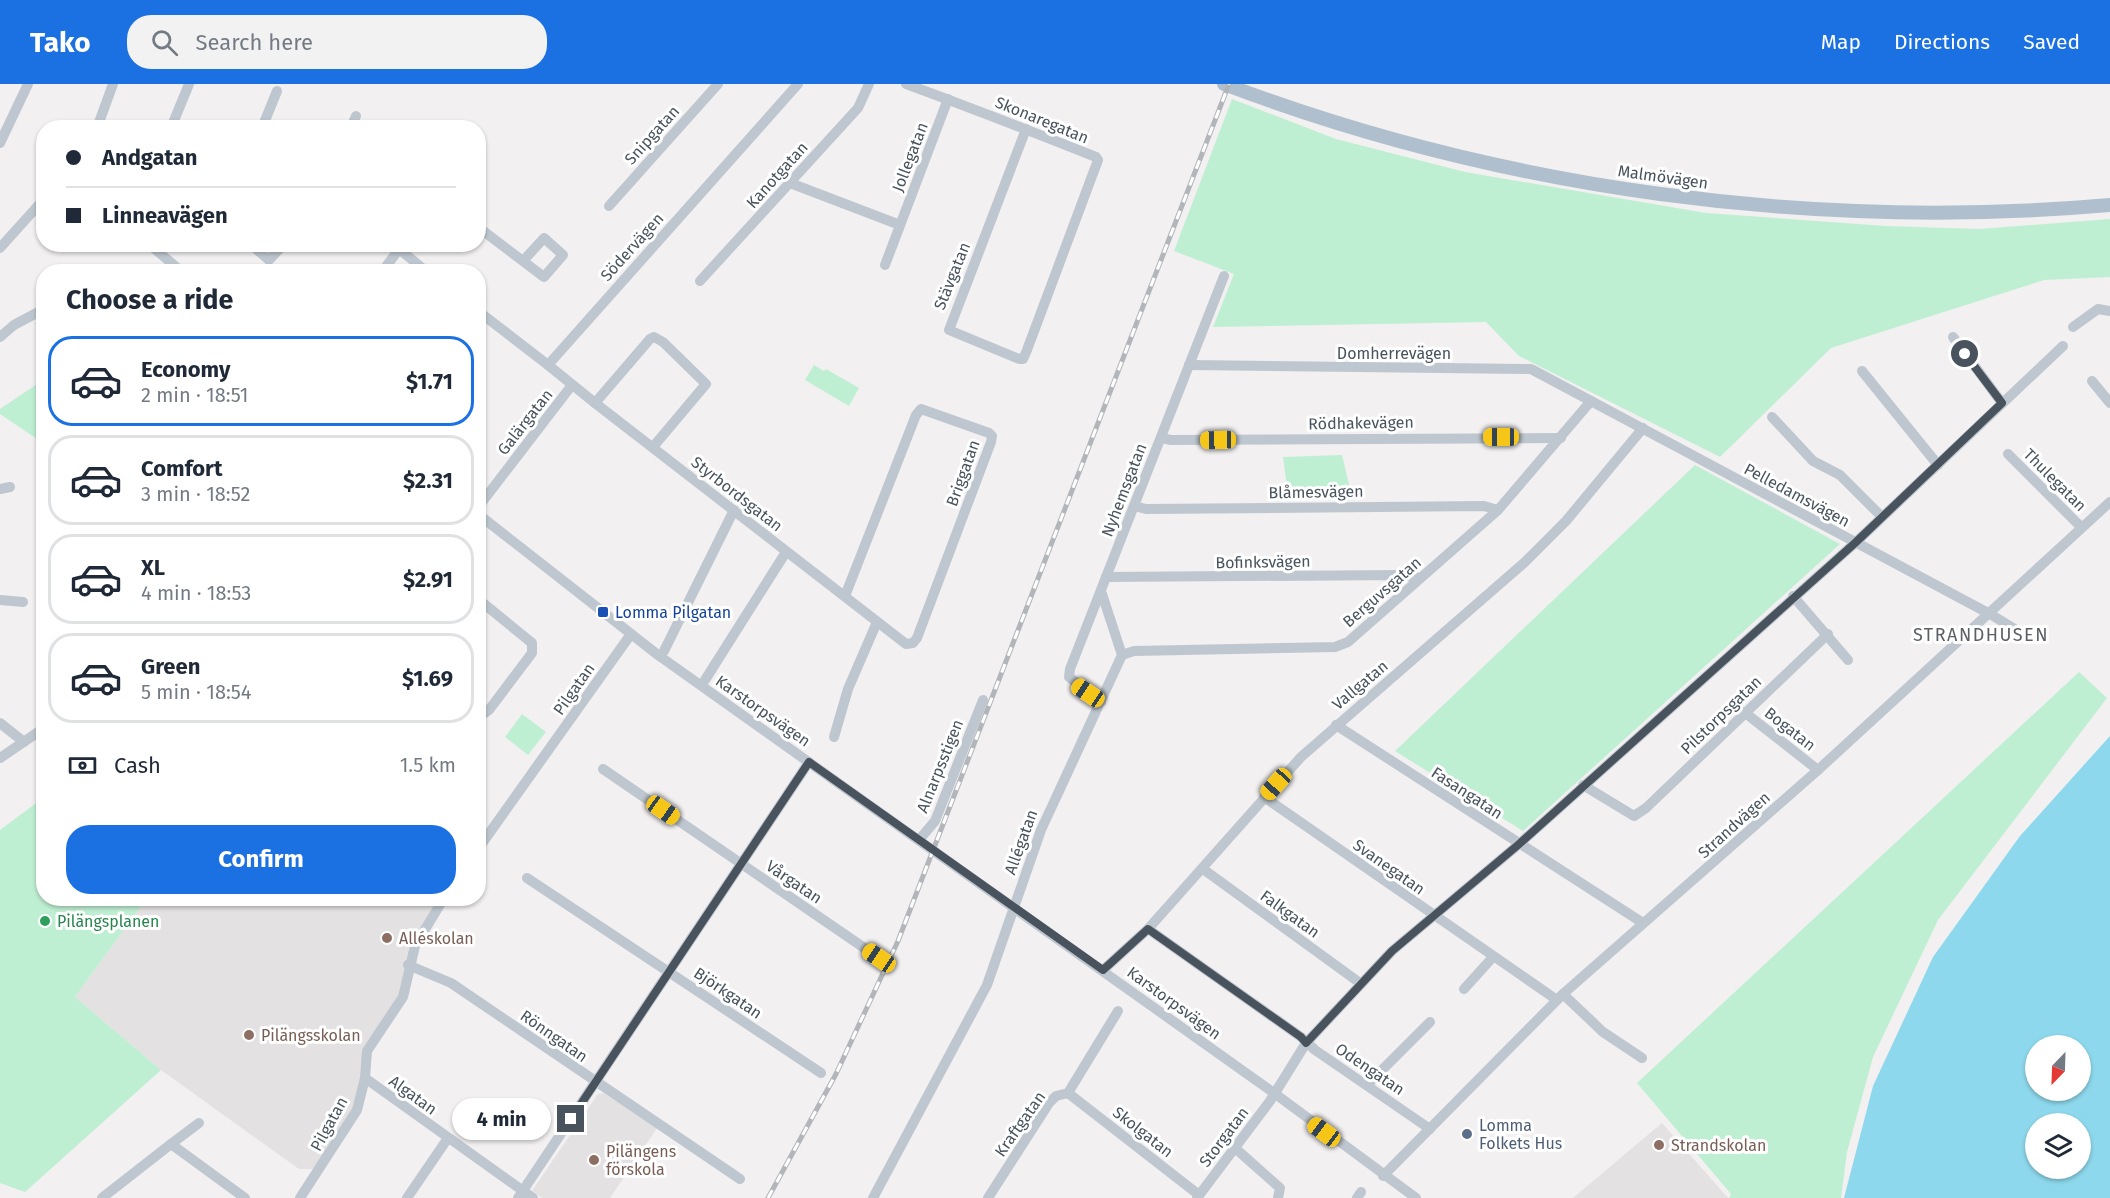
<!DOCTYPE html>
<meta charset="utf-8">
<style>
:root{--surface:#fff;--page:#f2f2f3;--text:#1f2937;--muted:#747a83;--line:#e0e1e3;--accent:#1b71e2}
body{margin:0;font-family:"Fira Sans",sans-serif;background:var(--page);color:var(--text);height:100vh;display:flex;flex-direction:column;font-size:22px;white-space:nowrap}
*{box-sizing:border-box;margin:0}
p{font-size:20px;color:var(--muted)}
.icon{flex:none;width:33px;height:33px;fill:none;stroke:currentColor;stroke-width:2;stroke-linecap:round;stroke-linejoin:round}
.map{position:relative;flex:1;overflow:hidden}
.drawer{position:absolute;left:36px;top:180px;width:450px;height:642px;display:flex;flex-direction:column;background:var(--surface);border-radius:24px;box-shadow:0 2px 4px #0004}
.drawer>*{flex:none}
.banner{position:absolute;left:36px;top:36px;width:450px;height:132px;border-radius:24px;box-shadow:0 2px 4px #0004;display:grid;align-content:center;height:132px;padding:0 30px;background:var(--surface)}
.needle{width:39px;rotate:203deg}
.controls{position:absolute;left:2025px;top:951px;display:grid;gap:12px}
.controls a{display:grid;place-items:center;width:66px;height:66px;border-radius:50%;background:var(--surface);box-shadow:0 2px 4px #0004;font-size:30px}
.end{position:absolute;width:27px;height:27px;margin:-14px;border:8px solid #48535d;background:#fff;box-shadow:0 0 0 3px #fff}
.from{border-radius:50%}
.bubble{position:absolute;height:42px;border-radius:21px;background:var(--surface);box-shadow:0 2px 4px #0004;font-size:20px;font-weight:700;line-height:42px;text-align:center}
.car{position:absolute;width:18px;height:36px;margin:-18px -9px;border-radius:8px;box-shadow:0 0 4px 2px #0007;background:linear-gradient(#f5c518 24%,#345 0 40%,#f5c518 0 76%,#345 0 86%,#f5c518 0)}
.banner b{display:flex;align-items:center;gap:21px;height:57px;font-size:22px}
.banner b+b{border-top:2px solid var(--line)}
.banner i{width:15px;height:15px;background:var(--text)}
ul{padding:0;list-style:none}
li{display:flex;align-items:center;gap:18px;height:90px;margin:0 12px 9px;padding:0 18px;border:3px solid var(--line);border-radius:24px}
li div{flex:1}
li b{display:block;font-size:22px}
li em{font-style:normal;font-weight:700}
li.active{border-color:var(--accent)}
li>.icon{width:54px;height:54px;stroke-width:1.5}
h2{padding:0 30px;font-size:27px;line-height:72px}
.pay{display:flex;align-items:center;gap:15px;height:66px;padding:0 30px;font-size:22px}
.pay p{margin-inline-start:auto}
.action{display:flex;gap:12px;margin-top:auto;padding:12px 30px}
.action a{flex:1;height:69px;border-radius:24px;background:var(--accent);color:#fff;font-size:24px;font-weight:700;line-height:69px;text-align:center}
header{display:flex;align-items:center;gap:36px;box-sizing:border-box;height:84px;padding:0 30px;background:var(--accent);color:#fff}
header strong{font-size:28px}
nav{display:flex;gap:33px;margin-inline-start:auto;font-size:21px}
.search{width:420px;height:54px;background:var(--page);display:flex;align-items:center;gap:15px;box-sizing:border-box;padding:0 21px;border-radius:24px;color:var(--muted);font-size:22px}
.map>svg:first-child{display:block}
</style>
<header>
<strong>Tako</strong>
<div class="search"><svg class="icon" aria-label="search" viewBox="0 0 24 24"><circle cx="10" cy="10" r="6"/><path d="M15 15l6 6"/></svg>Search here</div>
<nav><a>Map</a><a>Directions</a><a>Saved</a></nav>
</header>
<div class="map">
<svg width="2110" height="1114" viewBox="0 0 2110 1114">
<rect width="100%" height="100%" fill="#f2f0f0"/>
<g fill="#e3e1e2">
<path d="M146 815H444L424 845 406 897 367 967 359 1020 320 1085H299L161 986 75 913Z"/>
<path d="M604 1009 657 1044 610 1114H542L532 1107 598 1010Z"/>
<path d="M1662 1039 1728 1114H1573Z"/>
</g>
<g fill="#bfefd2">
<path d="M1232 15 1336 55 1465 88 1706 129 1886 142 1979 145 2110 135V193L2044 196 1831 264 1720 373 1519 272 1486 238 1213 243 1234 190 1174 167Z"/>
<path d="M814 281 824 287 826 285 859 304 849 322 805 296Z"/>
<path d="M43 296V359L0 330V325Z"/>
<path d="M1342 371 1351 409 1288 410 1283 373Z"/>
<path d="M1695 381 1840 460 1523 747 1395 667Z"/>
<path d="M2079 588 2107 614 1938 836 1873 973 1847 1068 1841 1114H1729L1731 1110 1637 999Z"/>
<path d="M522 630 546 648 528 671 505 653Z"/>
<path d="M43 714 44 814 146 815 75 913 161 986 25 1108 0 1099V746Z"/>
</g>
<path fill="#8dd8ec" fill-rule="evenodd" d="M2110 652V1114H1844L1873 1002 1933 873 2020 752ZM2036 962H2080V1006H2036ZM2036 1040H2080V1084H2036Z"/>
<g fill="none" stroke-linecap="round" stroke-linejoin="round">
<g stroke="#bec7cf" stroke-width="10">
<path d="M906 0C969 23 1033 48 1096 73L1098 76 1027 266 1023 275H1019L949 246 1026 45"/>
<path d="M97 44 113 0"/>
<path d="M171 44 189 0"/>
<path d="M262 44 277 7"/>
<path d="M351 44 356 32"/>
<path d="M0 59 28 0"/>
<path d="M790 99 900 141"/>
<path d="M609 122 718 0"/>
<path d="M478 143 544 193 563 171 544 154 523 177"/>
<path d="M149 160 182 188"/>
<path d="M393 160 427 188"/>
<path d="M0 164 44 115"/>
<path d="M255 164 269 176 284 160"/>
<path d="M885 181 948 15"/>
<path d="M382 188 402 161"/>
<path d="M700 197 858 24 869 0"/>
<path d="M478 227 548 281 798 0"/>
<path d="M2073 243 2098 225 2110 227"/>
<path d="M0 253 14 241 44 225"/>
<path d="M1953 253 2002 319"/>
<path d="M548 281 595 319 906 560 913 559 917 554 991 358 992 352 989 349 921 325 916 331 845 512"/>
<path d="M1189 281 1531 285 1990 530 2031 555"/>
<path d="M1862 287 1938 381"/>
<path d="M2092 297 2110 319"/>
<path d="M595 319 650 255 654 253 663 258 706 300 653 363"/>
<path d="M1772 333 1813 377 1840 391 1882 433"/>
<path d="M1161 354 1171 356 1561 354"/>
<path d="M2008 370 2081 443"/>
<path d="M0 405 10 403"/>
<path d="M479 422 572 301"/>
<path d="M1134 422 1146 425 1484 422 1498 426"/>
<path d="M478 430 658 571 1274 1009 1416 1114"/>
<path d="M1106 493 1401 491 1420 494"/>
<path d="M1793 512 1848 576"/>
<path d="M478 515 532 559V569L489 626 482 631 478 629"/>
<path d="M0 516 23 518"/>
<path d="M664 567 734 426"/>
<path d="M1122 571 1134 567 1335 563 1348 558 1498 426 1591 317"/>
<path d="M705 596 786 468"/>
<path d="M1101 618 1069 593 1070 585 1224 192"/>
<path d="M1744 628 1818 686"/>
<path d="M0 639 24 658"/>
<path d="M1336 641 1643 839"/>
<path d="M834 653 848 605 877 538"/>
<path d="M0 674 44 644"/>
<path d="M603 685 879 874"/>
<path d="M1583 701 1634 732 1646 724 1828 550"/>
<path d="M1264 713 1557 916"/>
<path d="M919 756 935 737 983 616"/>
<path d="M478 765 631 550"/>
<path d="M1203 785 1360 899"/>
<path d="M527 794 821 989"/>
<path d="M1148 845 1301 953 1315 966 1430 1045"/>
<path d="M408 881 451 899 740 1095"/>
<path d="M1103 886 1148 845 1301 673 1525 478 1566 437 1643 344"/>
<path d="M1464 905 1493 873"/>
<path d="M1563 910 1603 948 1642 974"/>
<path d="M365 994 533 1114"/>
<path d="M1367 1001 1430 938"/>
<path d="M1068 1009 1199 1111"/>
<path d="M171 1060 199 1039"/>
<path d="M1235 1064 1280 1104 1278 1114"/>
<path d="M1383 1092 1563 910 1818 686 2110 418"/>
<path d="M102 1114 171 1060 245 1114"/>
<path d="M300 1114 357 1026 365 994 367 967 403 913 415 862 444 814"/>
<path d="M407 1114 448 1054"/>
<path d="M518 1114 809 678"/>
<path d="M873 1114 987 901 1041 746 1122 571 1101 507"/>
<path d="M988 1114 1049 1019 1056 1012 1068 1009 1118 927"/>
<path d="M1197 1114 1270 1017 1306 959 1392 867 1518 761 1855 459 2063 262"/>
<path d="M1357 1114 1361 1108"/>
</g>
<path stroke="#b0bfce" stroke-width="14" d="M1224 0C1504 106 1812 147 2110 121"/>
<defs>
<path id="rail" d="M768 1114 836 990 898 857 1229 0"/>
</defs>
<use href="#rail" stroke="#b2b5ba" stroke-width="5"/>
<use href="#rail" stroke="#fff" stroke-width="3" stroke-dasharray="9" stroke-linecap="butt"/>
</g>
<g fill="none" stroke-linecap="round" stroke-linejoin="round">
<path stroke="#48535d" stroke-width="8" d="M571 1035 809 678 1103 886 1148 845 1301 953 1306 959 1392 867 1518 761 1855 459 2002 319 1965 270"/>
</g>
<rect fill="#1a4fb4" stroke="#fff" stroke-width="2" x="597" y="522" width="12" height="12" rx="3"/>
<circle fill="#2e9e5b" stroke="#fff" stroke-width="2" cx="45" cy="837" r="6"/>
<g fill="#8d6e63" stroke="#fff" stroke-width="2">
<circle cx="387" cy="854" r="6"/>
<circle cx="249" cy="951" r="6"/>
<circle cx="1659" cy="1061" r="6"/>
<circle cx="594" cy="1076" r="6"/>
</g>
<circle fill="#5c6f8a" stroke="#fff" stroke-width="2" cx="1467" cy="1050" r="6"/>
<g text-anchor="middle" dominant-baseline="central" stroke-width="6" stroke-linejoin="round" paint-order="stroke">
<g font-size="16" fill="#48535d" stroke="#fff">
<text transform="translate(1042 36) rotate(22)">Skonaregatan</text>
<text transform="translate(652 51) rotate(-48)">Snipgatan</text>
<text transform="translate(910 73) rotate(-69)">Jollegatan</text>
<text transform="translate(777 91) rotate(-48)">Kanotgatan</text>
<text transform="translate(1663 93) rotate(8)">Malmövägen</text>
<text transform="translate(632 163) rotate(-48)">Södervägen</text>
<text transform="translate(952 192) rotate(-68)">Stävgatan</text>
<text x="1394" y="269">Domherrevägen</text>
<text transform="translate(525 338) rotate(-52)">Galärgatan</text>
<text transform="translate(1361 339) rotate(-1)">Rödhakevägen</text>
<text transform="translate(963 389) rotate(-70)">Briggatan</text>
<text transform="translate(2055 396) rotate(45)">Thulegatan</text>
<text transform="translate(1124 406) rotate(-69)">Nyhemsgatan</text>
<text transform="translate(1316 408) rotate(-1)">Blåmesvägen</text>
<text transform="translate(737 410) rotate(38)">Styrbordsgatan</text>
<text transform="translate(1797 411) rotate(28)">Pelledamsvägen</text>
<text transform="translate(1263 478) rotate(-1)">Bofinksvägen</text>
<text transform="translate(1382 508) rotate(-41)">Berguvsgatan</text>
<text transform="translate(1360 601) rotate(-40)">Vallgatan</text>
<text transform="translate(574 605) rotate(-55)">Pilgatan</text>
<text transform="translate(763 627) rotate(35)">Karstorpsvägen</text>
<text transform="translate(1721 631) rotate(-44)">Pilstorpsgatan</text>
<text transform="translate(1790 645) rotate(38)">Bogatan</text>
<text transform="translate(940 682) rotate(-68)">Alnarpsstigen</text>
<text transform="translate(1467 709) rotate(33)">Fasangatan</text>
<text transform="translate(1734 741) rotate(-42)">Strandvägen</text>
<text transform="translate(1021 758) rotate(-70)">Allégatan</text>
<text transform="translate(1389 783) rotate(35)">Svanegatan</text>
<text transform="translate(794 798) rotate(34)">Vårgatan</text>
<text transform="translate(1290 830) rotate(36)">Falkgatan</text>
<text transform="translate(728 909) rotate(34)">Björkgatan</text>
<text transform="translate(1174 919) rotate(36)">Karstorpsvägen</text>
<text transform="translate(554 952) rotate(35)">Rönngatan</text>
<text transform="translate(1370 985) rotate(34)">Odengatan</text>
<text transform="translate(413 1011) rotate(36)">Algatan</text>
<text transform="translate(329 1040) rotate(-61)">Pilgatan</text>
<text transform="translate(1020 1040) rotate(-55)">Kraftgatan</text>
<text transform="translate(1143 1048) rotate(38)">Skolgatan</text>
<text transform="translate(1224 1053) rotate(-53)">Storgatan</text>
</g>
<g font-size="16" fill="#164399" stroke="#fff" text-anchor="start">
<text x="615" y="528">Lomma Pilgatan</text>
</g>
<g font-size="16" fill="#27864d" stroke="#fff" text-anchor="start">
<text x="57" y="837">Pilängsplanen</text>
</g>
<g font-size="16" fill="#785e54" stroke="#fff" text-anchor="start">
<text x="399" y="854">Alléskolan</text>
<text x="261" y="951">Pilängsskolan</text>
<text x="1671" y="1061">Strandskolan</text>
<text x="606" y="1067">Pilängens<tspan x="606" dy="18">förskola</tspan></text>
</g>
<g font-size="16" fill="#4e5e75" stroke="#fff" text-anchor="start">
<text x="1479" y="1041">Lomma<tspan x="1479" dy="18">Folkets Hus</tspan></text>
</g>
<g font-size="18" letter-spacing="1.5" fill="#5c6065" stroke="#fff">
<text x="1981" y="551">STRANDHUSEN</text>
</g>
</g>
</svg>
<div class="controls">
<a><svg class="needle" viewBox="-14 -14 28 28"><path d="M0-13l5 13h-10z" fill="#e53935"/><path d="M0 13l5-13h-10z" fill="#747a83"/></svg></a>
<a><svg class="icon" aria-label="layers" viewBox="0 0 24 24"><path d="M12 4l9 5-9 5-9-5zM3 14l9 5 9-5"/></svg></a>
</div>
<i class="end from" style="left:1965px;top:270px"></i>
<i class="end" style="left:571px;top:1035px"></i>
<div class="bubble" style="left:452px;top:1014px;width:99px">4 min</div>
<i class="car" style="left:1501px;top:353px;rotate:270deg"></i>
<i class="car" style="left:1218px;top:356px;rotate:269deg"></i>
<i class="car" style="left:1088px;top:609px;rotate:304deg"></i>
<i class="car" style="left:1276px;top:700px;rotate:222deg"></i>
<i class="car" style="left:663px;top:726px;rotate:125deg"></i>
<i class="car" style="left:879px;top:874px;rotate:304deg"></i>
<i class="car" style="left:1324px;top:1048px;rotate:307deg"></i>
<div class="banner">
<b><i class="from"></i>Andgatan</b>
<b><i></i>Linneavägen</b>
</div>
<section class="drawer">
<h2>Choose a ride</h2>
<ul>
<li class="active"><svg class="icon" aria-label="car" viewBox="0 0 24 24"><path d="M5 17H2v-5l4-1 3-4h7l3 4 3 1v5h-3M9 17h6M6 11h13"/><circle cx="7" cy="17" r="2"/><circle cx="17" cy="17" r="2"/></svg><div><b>Economy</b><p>2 min · 18:51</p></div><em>$1.71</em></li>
<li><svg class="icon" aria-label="car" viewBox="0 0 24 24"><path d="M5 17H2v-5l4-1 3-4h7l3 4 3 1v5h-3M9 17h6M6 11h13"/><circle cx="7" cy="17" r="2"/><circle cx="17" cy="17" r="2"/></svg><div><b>Comfort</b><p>3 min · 18:52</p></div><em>$2.31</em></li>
<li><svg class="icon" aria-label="car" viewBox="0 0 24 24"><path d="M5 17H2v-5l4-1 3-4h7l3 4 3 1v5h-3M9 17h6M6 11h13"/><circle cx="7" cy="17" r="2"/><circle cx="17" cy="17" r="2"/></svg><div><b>XL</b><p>4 min · 18:53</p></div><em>$2.91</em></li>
<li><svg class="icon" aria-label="car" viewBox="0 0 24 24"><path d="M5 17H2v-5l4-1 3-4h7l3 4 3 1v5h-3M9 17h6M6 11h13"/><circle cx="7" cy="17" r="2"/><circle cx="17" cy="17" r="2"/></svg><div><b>Green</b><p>5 min · 18:54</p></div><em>$1.69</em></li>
</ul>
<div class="pay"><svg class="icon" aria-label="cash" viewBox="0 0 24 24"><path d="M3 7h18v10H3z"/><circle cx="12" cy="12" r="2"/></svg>Cash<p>1.5 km</p></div>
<div class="action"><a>Confirm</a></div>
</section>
</div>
